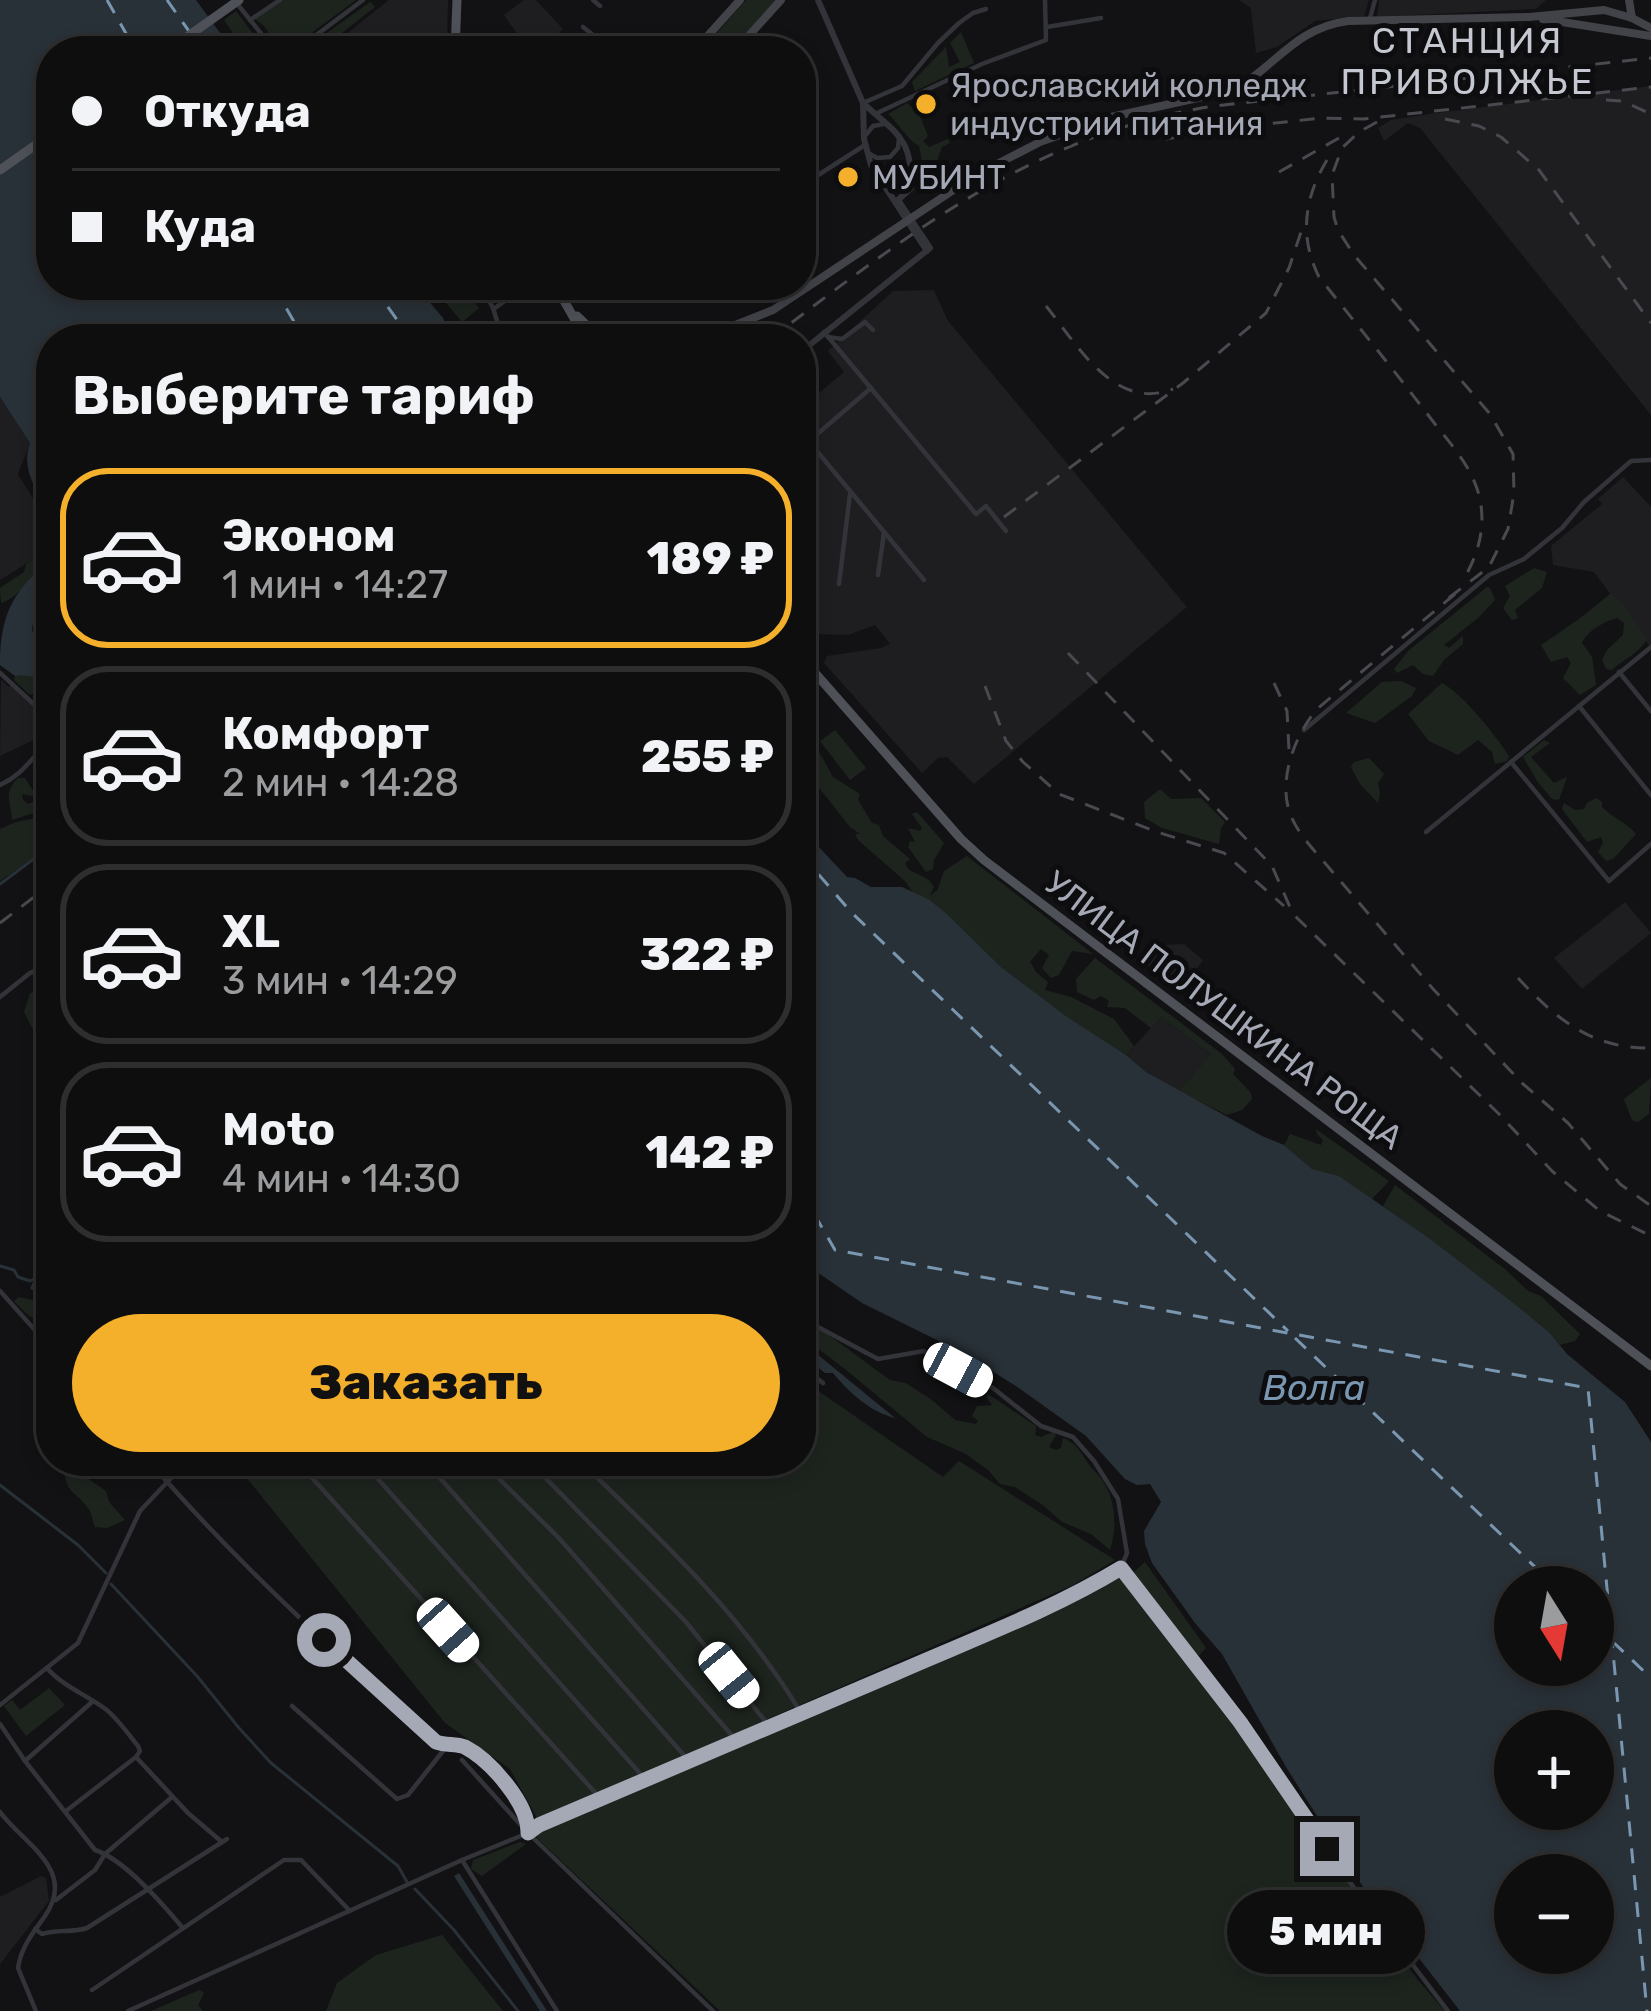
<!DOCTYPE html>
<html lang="ru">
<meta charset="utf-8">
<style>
:root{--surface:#0e0e0f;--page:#171718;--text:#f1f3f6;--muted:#9b9c9e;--line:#2e2e2f;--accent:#f4b02b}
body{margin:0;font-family:Rubik,sans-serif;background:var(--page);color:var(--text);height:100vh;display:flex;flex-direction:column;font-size:45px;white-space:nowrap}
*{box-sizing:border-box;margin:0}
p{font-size:39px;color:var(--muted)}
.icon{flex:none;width:66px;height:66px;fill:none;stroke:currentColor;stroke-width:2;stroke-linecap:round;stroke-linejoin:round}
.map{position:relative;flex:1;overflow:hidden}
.side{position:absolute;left:36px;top:324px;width:780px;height:1152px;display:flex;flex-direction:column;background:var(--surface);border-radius:48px;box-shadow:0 6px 18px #0003,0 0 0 3px var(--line)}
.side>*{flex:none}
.banner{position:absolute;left:36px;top:36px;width:780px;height:264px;border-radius:48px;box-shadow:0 6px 18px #0003,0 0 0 3px var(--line);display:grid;align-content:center;height:264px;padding:0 36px;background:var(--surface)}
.needle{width:78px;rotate:169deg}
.fabs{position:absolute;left:1494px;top:1566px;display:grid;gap:24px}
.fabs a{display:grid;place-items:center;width:120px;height:120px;border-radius:50%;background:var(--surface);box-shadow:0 6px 18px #0003,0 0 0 3px var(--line);font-size:60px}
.end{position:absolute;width:54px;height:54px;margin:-27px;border:15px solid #a4a9b5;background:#111;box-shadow:0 0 0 6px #111}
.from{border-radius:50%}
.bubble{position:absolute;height:84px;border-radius:42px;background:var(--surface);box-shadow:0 6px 18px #0003,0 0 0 3px var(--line);font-size:39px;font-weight:800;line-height:84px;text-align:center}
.car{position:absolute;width:36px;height:72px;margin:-36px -18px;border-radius:15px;box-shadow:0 0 9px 3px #0007;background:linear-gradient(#fff 24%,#345 0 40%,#fff 0 76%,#345 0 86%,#fff 0)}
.banner b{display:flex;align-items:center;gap:42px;height:114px;font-size:45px}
.banner b+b{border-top:3px solid var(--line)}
.banner i{width:30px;height:30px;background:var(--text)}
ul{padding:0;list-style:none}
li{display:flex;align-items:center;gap:36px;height:180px;margin:0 24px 18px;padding:0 12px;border:6px solid var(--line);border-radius:48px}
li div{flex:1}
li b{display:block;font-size:45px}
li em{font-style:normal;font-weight:800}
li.selected{border-color:var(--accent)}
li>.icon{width:108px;height:108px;stroke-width:1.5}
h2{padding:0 36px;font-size:54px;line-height:144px}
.action{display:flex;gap:24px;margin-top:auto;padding:24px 36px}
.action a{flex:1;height:138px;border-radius:72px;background:var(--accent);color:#111;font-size:48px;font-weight:800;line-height:138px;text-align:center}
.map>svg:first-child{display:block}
</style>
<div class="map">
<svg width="1651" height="2011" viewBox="0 0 1651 2011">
<rect width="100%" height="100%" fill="#121214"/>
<g fill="#1e1e21">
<path d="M389 0H448L447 51H325Z"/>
<path d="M524 0H536L563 29 541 51H529L504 15Z"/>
<path d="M1239 0H1369L1364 16 1315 21 1277 47 1256 53 1251 8Z"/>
<path d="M1379 0H1546L1536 9 1377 17Z"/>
<path d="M1651 86V415L1420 128 1408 123 1384 141 1378 128 1391 120 1429 114Z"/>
<path d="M934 290 948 321 1187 607 974 784 947 757 938 758 922 773 824 663 827 656 881 648 890 644 875 625 848 635 812 634 801 637V398L810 386 818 394 844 372 828 351 893 291Z"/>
<path d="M0 397 30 443 18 474 51 528V548L0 580Z"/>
<path d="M1623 477 1651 507V648L1594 572 1553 565 1551 546 1602 504 1598 499Z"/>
<path d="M1 680 9 687 11 685 32 705 51 724V729L46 731V734L0 756Z"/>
<path d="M1625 902 1651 933 1582 989 1554 958Z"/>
<path d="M1184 944 1203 960 1181 991 1142 962 1161 945Z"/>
<path d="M1161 1017 1211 1054 1179 1091 1146 1072 1126 1055Z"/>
<path d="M41 1876 46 1878 49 1901 0 1964V1897Z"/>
</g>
<g fill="#1d241e">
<path d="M282 0H356L287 51H281L264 26 255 19Z"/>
<path d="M746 0H776L730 51H701Z"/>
<path d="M370 2 375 7 319 51H302Z"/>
<path d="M236 11 266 51H267H245L224 20Z"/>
<path d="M961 32 974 63 915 91 912 82 946 47 949 67 960 62 950 43Z"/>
<path d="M907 103 919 114 928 136 923 141 929 147 948 139 950 143 942 147 937 161 918 172 919 164 922 161 919 146C907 140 899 123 888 114Z"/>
<path d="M431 285H460L479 308 462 322Z"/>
<path d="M51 548V559C36 572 19 598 1 603L0 588 24 572 26 564Z"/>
<path d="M1534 568 1547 572 1542 588 1515 610 1518 618 1512 620 1503 608 1510 596 1505 586Z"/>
<path d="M51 584V703L42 689 30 695 14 680 15 676 27 674 44 678 49 667C27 625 29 625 51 584Z"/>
<path d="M1487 587 1490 588 1495 600 1479 617 1444 645 1449 648 1463 636V644L1444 660 1433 676 1423 674 1413 665 1397 673 1394 669 1408 651Z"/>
<path d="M1610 594 1621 602 1647 638C1641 653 1623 659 1612 670L1606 669 1602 660 1607 650 1623 635 1624 623 1617 618C1605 621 1587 631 1582 643L1592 657 1596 685 1580 695 1563 678 1571 663 1567 657 1551 662 1541 645 1579 619Z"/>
<path d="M1401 681 1416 688 1412 696 1375 723 1346 713 1382 682Z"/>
<path d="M1442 683C1463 694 1496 736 1509 756L1507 761 1495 764 1492 752 1478 740 1458 755 1429 741 1408 714Z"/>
<path d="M835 730 866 768 850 780 820 741Z"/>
<path d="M801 735 821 755 833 777 860 794 858 800 872 823 879 825 883 836 910 859 905 863 908 869 929 880 934 887 930 896 938 889 944 871 967 856 1093 954 1072 951 1059 975 1051 978 1042 968 1049 955 1041 949 1030 962 1036 972 1048 982 1045 990 1071 997 1114 1019 1134 1046 1126 1055 1066 1016 1001 967 947 914 913 893 906 882 858 840 855 834H860L850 827 801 765Z"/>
<path d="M1544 740 1550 743 1531 757 1554 783 1567 777 1559 800 1552 799 1537 781 1523 757Z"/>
<path d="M1369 758 1384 774 1378 783 1380 793 1378 803 1360 784 1351 767 1354 762Z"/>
<path d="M18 778H25L37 797 22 794 23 800 28 804 41 799 45 805 37 812 12 820C11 800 3 793 18 778Z"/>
<path d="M1160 789 1171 799 1201 798 1225 822 1221 828 1219 844 1162 828 1145 818 1144 802Z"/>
<path d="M1596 798 1602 802V807C1613 818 1626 822 1636 834L1613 859 1606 861 1598 852 1603 843 1601 837 1587 842 1562 809 1564 803 1575 810 1584 809 1587 803Z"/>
<path d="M917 812 944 843 934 860 933 869 926 872 908 847 910 841 915 842 908 828 920 831 922 828 912 814Z"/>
<path d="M51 815V842L39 854 0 881V829L16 822Z"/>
<path d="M1095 958 1222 1054 1235 1069 1233 1074 1251 1093 1252 1099 1242 1110 1227 1115 1179 1091 1211 1054 1161 1017 1151 1028 1125 1008 1107 1007 1109 1001 1101 996 1094 1000 1077 992 1076 979Z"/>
<path d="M51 988V1056L39 1041 24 1012 30 993Z"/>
<path d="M1651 1078 1649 1114 1638 1122 1632 1120 1624 1099Z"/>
<path d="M1316 1129 1389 1181 1372 1199 1339 1176 1312 1169 1284 1145 1290 1134 1321 1145 1323 1140 1317 1134Z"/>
<path d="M1395 1185 1506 1270 1528 1291 1541 1296 1580 1334 1575 1341 1560 1345 1549 1332 1516 1305 1383 1206Z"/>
<path d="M19 1297 51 1304V1325L29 1316 14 1301Z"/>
<path d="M801 1322 826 1333 890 1380 906 1383 932 1400 955 1420 976 1424 978 1421 972 1416 977 1406 992 1405 986 1397 988 1394 1036 1426 1035 1435 1041 1437 1053 1432 1056 1435 1049 1447 1055 1450 1061 1448 1063 1438C1079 1445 1080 1452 1090 1466 1094 1471 1100 1476 1103 1481 1116 1501 1117 1529 1110 1550L1091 1534 1062 1522 1044 1506 1015 1487 1000 1484 988 1470 966 1454 927 1437 845 1369 801 1336Z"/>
<path d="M801 1379 943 1477 959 1461 1115 1560 1073 1585 538 1820 510 1769 445 1723 233 1461H801Z"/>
<path d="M64 1468H73L106 1491 109 1502 125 1520 107 1528 95 1527C92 1520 92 1513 88 1508 76 1491 66 1495 64 1468Z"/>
<path d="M1145 1562 1206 1648 1190 1665 1260 1757 1417 1979 1445 2011H720L534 1835 1120 1578 1124 1581Z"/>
<path d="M49 1688 65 1705 26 1736 4 1706 12 1700 20 1710Z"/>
<path d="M520 1842 526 1844 482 1876 471 1869 473 1860Z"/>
<path d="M442 1935 503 2011H326L337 1983 376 1955Z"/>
<path d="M199 1990 204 1993 198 2005 203 2011H151Z"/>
</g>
<g fill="#293138" fill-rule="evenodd">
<path d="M0 0H196L228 44V51H51V285H415L443 318 450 336 455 339H51V511C35 490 21 469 30 443L0 397Z"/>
<path d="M51 559V584L34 615 32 630 51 674 50 677C38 679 28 674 15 676L0 665C0 614 13 591 51 559Z"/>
<path d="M801 828 847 877 855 878 871 887H902L928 899 947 914 1001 967 1066 1016 1126 1055 1146 1072 1262 1136 1284 1145 1312 1169 1339 1176 1430 1239 1516 1305 1549 1332 1567 1354 1625 1402 1651 1442V2011H1460L1355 1876 1286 1767 1222 1654 1195 1623 1152 1563 1145 1544 1144 1531 1161 1502 1150 1484 1137 1485 1125 1479 1086 1436 1016 1386 961 1352 862 1303 801 1261ZM1593 1587V1665H1515V1587ZM1515 1731H1593V1809H1515ZM1515 1875H1593V1953H1515Z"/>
<path d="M801 1341 895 1418C870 1412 849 1392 833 1373H825L801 1354Z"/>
<path d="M459 1873 547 2011H540L454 1876Z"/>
</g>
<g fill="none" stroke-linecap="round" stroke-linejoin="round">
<g stroke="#293138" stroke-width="3">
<path d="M0 884 51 846"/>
<path d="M0 1266 14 1270 18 1277 30 1281 36 1278 32 1288 51 1299"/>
<path d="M0 1485 78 1545 106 1573"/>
<path d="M111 1584 197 1676 239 1728 271 1763 398 1866 407 1882"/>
<path d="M415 1889 454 1930 518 2011"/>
</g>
<g stroke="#7a97b1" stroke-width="3" stroke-dasharray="15 12" stroke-linecap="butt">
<path d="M107 0 136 51"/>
<path d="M167 0 203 51"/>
<path d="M273 285 304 339"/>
<path d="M372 285 411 339"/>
<path d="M801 854 851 912 1288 1331"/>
<path d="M801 1191 835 1250 1588 1388 1647 2011"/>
<path d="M1295 1338 1556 1587"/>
<path d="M1593 1623 1651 1678"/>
</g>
<g stroke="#333439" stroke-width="4.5">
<path d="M593 0 600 6"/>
<path d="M239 6 275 51"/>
<path d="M1370 18 1375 0"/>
<path d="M250 20 280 0"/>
<path d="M583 27 613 51"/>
<path d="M1047 27 1101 18"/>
<path d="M295 51 363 0"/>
<path d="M863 103 902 86 938 43 959 23 973 13 986 9"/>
<path d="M875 114 982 64 1046 40 1045 0"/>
<path d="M865 136 873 126 884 124"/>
<path d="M870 154 877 158 890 157 898 148 899 138"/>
<path d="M801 186 865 145"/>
<path d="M774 285 784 300"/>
<path d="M464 286C505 303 486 309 506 339"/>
<path d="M484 295 497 285"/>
<path d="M495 308 527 285"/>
<path d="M824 332 976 514 986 506 1006 531"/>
<path d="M828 337 842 339 865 322 873 330"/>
<path d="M871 388 815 436 811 444 924 580"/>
<path d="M878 575 884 533"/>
<path d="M839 584 850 494"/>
<path d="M1619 672 1651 711"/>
<path d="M0 673 51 720"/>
<path d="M1579 706 1651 795"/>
<path d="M1304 730 1489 575 1524 559 1562 528 1584 502 1631 461 1651 460"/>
<path d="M1511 762 1609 881 1651 844"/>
<path d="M0 785C26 773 30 757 51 741"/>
<path d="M1426 832 1651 647"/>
<path d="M0 997 30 973 51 963"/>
<path d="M0 1291 51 1348"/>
<path d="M801 1366 823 1383"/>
<path d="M149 1461C214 1537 286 1606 360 1674 385 1696 410 1725 438 1742 447 1748 454 1745 464 1747 491 1767 529 1797 528 1833"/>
<path d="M297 1461 601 1799"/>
<path d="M362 1461 645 1779"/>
<path d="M425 1461 689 1761"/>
<path d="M481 1461 558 1537 736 1740"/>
<path d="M529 1461 686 1622 769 1726"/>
<path d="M580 1461C660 1538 744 1617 801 1713"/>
<path d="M1121 1568 1240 1722 1349 1881 1448 2011"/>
<path d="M47 1668C60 1684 86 1695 104 1708 117 1717 127 1733 138 1746L140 1751 136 1757 188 1813 222 1842"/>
<path d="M0 1705 78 1643 140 1511 187 1461"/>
<path d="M292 1706 397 1799 408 1795 447 1746"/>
<path d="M0 1724 25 1761 95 1850C125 1860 162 1903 182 1927"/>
<path d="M462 1760 528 1833 713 2011"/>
<path d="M25 1761 92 1702"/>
<path d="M66 1811 136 1757"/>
<path d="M0 1812C25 1845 77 1870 45 1916 33 1933 21 1947 18 1968L36 2011"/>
<path d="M462 1860 557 2011"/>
<path d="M56 1900 95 1870 105 1854 172 1797"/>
<path d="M35 1929 42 1934C58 1929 72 1933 87 1928L227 1839"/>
<path d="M92 1990 284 1860H301L350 1911"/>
<path d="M128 2011 462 1860 528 1833 540 1825 973 1640 1090 1587 1121 1568 1127 1553 1118 1499 1094 1461 1073 1437 1041 1426 993 1388 924 1351 878 1359 801 1318"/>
</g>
<g stroke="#333439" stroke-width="6">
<path d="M818 0 863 103 864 139 871 165 927 251"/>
<path d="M863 103C895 133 913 137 911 188L897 201"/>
<path d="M801 352 930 248 898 200"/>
</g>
<g stroke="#414349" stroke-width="8">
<path d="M1629 0 1632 18"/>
<path d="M1543 19 1651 36"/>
<path d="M694 51 740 0"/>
<path d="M735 51 781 0"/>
<path d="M700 339 773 310 976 175 1040 142 1111 117 1234 90C1276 66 1295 28 1348 21L1529 17 1604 10 1632 18 1651 28"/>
</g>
<g stroke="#4f5158" stroke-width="9">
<path d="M167 51 239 0"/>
<path d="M455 51 457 0"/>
<path d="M0 170 51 134"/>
<path d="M555 285 586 339"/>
<path d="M577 316 601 339"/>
<path d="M801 657 961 839 984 860 1651 1366"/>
</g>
<g stroke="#484a50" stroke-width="3" stroke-dasharray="15 12" stroke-linecap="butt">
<path d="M1606 100 1622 101 1651 114"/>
<path d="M1445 119 1479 126 1501 137 1539 170 1651 323"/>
<path d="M1377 122 1359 132 1342 148 1332 175 1334 217 1338 230 1354 255 1490 414 1513 454 1514 493 1508 529 1489 567 1442 603"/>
<path d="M1166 139 1222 129 1321 118 1363 119 1651 87"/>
<path d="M1327 160C1304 198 1299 237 1319 277 1358 326 1397 374 1435 424 1453 447 1471 466 1479 495 1486 523 1480 550 1466 575"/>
<path d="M1279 172 1339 138"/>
<path d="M1046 306C1077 344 1114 412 1173 389"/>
<path d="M770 339C913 231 1032 135 1214 106L1651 58"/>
<path d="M1004 517 1183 383 1266 313 1289 268 1302 229"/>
<path d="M1455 594 1317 709C1296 734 1280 774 1288 807 1292 823 1302 836 1312 848L1434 990 1522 1083 1568 1123 1620 1184 1651 1206"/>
<path d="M1068 653 1272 866 1293 914 1500 1115 1552 1171 1600 1211 1651 1236"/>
<path d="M1274 683 1287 711 1289 750"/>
<path d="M985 686 1006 741 1023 762 1059 794 1157 832 1224 853 1284 906"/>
<path d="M0 923 51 884"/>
<path d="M1518 978C1556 1019 1592 1049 1651 1048"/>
</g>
</g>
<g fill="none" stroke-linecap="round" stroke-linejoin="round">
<path stroke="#a4a9b5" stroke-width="15" d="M324 1640 436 1742C447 1746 455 1743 465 1747 490 1760 529 1804 528 1833L539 1825C658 1775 777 1724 896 1673 971 1640 1050 1611 1121 1568L1240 1722 1327 1849"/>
</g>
<g fill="#f4b02b" stroke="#0d0d0f" stroke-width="4.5">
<circle cx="926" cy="104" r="12"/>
<circle cx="848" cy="177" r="12"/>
</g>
<g text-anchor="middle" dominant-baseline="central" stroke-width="10" stroke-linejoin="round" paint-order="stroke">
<g font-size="33" fill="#a4a9b5" stroke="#0d0d0f" text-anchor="start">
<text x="950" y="85">Ярославский колледж<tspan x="950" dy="38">индустрии питания</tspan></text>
<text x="872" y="177">МУБИНТ</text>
</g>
<g font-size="33" fill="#a4a9b5" stroke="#0d0d0f">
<text transform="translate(1224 1010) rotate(37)">УЛИЦА ПОЛУШКИНА РОЩА</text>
</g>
<g font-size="36" letter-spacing="3" fill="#c5c8d1" stroke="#0d0d0f">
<text x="1468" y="40">СТАНЦИЯ<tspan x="1468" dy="41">ПРИВОЛЖЬЕ</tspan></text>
</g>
<g font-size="36" font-style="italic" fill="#7a97b1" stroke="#0d0d0f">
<text x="1314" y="1387">Волга</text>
</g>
</g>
</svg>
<div class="fabs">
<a><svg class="needle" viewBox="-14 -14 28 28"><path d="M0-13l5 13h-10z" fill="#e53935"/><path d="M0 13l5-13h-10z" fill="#9b9c9e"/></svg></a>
<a>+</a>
<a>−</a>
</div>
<i class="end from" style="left:324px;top:1640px"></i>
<i class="end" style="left:1327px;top:1849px"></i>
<div class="bubble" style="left:1227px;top:1890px;width:198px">5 мин</div>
<i class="car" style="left:958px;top:1370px;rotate:118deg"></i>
<i class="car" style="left:448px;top:1630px;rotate:138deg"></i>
<i class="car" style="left:729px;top:1675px;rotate:141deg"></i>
<div class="banner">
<b><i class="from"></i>Откуда</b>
<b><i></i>Куда</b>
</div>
<section class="side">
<h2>Выберите тариф</h2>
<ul>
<li class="selected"><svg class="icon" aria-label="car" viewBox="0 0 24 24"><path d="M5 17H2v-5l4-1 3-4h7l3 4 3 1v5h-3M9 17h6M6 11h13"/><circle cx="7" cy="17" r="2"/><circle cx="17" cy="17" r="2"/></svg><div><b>Эконом</b><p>1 мин · 14:27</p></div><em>189 ₽</em></li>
<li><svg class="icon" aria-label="car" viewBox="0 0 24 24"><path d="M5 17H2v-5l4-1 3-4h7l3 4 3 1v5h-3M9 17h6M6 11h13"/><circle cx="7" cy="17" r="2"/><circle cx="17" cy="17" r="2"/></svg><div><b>Комфорт</b><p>2 мин · 14:28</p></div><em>255 ₽</em></li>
<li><svg class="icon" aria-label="car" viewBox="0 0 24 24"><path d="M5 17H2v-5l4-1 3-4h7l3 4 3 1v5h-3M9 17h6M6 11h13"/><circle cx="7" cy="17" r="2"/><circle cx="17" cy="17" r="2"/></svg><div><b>XL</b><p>3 мин · 14:29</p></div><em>322 ₽</em></li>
<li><svg class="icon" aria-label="car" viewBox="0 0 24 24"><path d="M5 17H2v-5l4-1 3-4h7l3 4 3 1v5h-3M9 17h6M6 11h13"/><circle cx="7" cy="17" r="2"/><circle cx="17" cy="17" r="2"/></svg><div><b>Moto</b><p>4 мин · 14:30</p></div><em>142 ₽</em></li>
</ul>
<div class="action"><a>Заказать</a></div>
</section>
</div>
